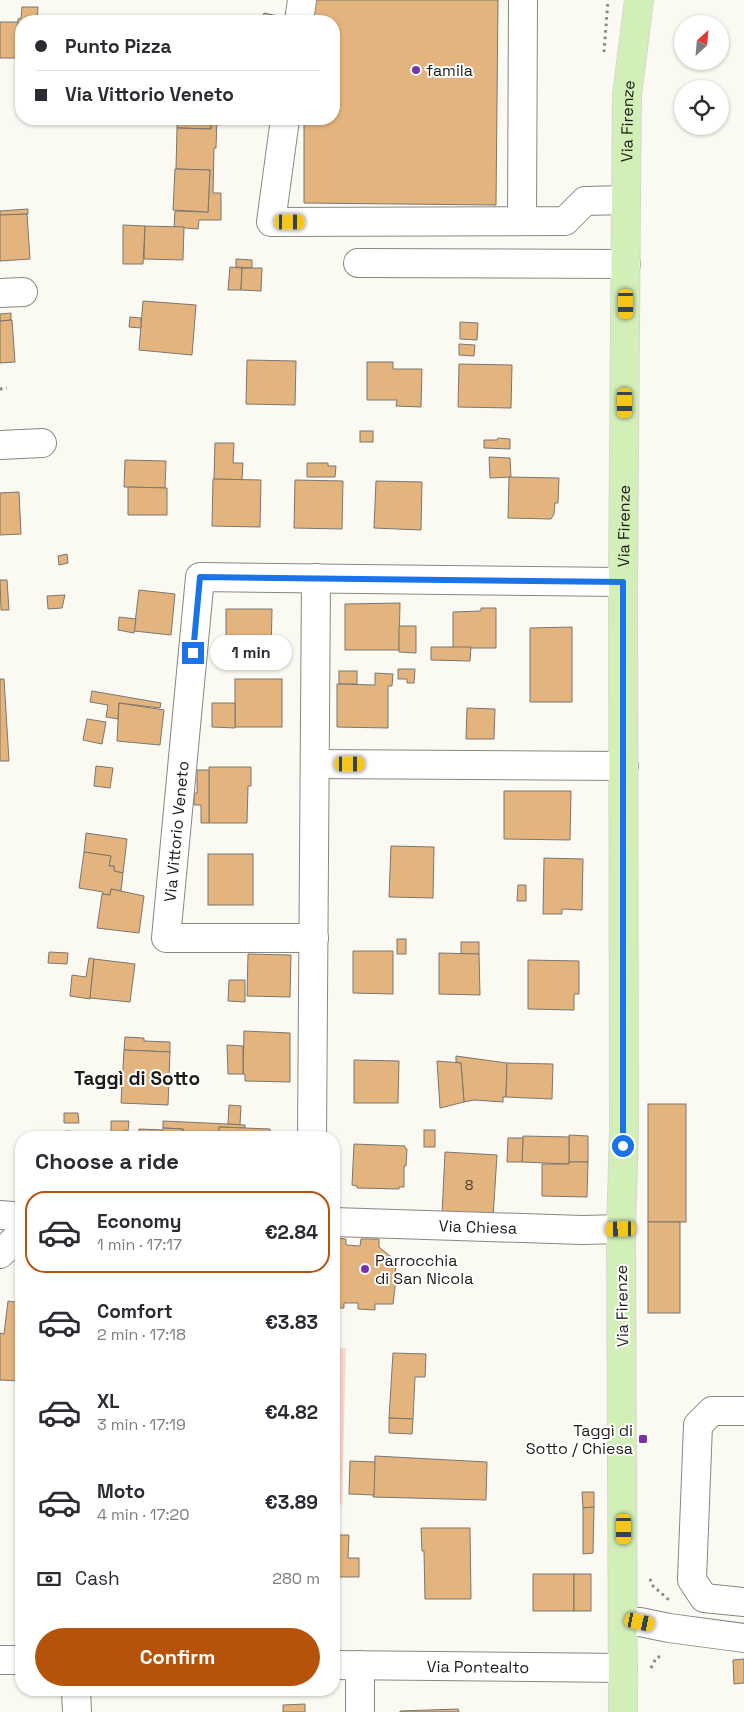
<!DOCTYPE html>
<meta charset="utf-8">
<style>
:root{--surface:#fff;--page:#f2f2f3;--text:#2b2b33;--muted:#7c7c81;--line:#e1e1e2;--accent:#b45309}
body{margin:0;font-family:"Space Grotesk",sans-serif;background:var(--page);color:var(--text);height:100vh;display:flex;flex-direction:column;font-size:19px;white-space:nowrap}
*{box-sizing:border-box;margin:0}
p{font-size:16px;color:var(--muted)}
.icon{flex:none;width:28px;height:28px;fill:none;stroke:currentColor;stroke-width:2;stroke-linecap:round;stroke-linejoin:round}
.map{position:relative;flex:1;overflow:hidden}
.details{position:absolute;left:15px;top:1131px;width:325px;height:565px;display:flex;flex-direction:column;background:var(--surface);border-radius:20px;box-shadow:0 1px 4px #0004}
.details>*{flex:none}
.hud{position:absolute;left:15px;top:15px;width:325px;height:110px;border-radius:20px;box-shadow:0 1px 4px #0004;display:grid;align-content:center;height:110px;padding:0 20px;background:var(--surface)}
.needle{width:32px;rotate:26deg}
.buttons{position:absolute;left:674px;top:15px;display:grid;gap:10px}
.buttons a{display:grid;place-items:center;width:55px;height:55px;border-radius:50%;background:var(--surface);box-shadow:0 1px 4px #0004;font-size:25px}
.end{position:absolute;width:22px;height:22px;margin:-11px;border:6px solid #1a73e8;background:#fff;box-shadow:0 0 0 2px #fff}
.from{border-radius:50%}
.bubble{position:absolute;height:35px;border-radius:18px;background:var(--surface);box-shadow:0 1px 4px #0004;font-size:16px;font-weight:800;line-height:35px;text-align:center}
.car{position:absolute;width:15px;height:30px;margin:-15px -8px;border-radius:6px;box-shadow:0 0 4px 1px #0007;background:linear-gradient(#f5c518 24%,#345 0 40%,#f5c518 0 76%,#345 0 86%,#f5c518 0)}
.hud b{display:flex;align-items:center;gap:18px;height:48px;font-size:19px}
.hud b+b{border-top:1px solid var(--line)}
.hud i{width:12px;height:12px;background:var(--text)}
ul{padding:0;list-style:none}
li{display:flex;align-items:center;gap:15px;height:82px;margin:0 10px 8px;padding:0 10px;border:2px solid transparent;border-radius:20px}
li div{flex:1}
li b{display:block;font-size:19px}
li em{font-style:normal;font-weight:800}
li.on{border-color:var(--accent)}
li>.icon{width:45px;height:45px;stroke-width:1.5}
h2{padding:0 20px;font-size:22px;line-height:60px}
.pay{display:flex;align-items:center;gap:12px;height:55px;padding:0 20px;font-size:19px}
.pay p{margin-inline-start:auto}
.button{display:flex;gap:10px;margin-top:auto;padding:10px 20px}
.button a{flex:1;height:58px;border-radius:30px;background:var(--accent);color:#fff;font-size:20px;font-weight:800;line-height:58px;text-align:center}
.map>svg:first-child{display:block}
</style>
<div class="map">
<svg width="744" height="1712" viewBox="0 0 744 1712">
<rect width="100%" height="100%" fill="#fbfaf2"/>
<path fill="#fcd8cb" d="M334 1348H346L342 1505 334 1504Z"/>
<g fill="#e3b47d" stroke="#7b7670">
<path d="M306 0H498L496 205 304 203V119H334V21H305Z"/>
<path d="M22 7H38L37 21H21V59L17 58 18 19 21 18Z"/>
<path d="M264 13 278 16V21H262Z"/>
<path d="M0 22H18L17 58H0Z"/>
<path d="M177 119H211V129L177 128Z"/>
<path d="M211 119H217L216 148H214L213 193H221V220H199L198 229 174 227 175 211 208 212 210 170 176 169 177 128 211 129Z"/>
<path d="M175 169 210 170 208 212 173 210Z"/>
<path d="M28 209V214L0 215V211Z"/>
<path d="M27 214 30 259 0 261V215Z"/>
<path d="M123 225 145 226 143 264H123Z"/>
<path d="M145 226 184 227 183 260 144 259Z"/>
<path d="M236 259 252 260V268L236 267Z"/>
<path d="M230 267 242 268 241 290H228Z"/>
<path d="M242 268H262L261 291 241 290Z"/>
<path d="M143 301 196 305 192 355 139 350Z"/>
<path d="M11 313V320L0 321V314Z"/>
<path d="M130 317 141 318V328L129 327Z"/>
<path d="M12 320 15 362 0 363V321Z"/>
<path d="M460 322 478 323 477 340 460 339Z"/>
<path d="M459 344 475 345 474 356 459 355Z"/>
<path d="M247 360 296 361 295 405 246 404Z"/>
<path d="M367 362H393V369H422L421 407 396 406 397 400H367Z"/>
<path d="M459 364 512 365 511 408 458 407Z"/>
<rect x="360" y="431" width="13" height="11"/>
<path d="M498 438 510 439V449L484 448V440H497Z"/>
<path d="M215 443H234L233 463H243L242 480 214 479Z"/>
<path d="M489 457 510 458 511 477 490 478Z"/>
<path d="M125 460 166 461 165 488 124 487Z"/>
<path d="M307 463H328V466H336L335 477H307Z"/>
<path d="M509 477 559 478 558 503H555L554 514 551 519 508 518Z"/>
<path d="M213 479 261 480 260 527 212 526Z"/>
<path d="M295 480 343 481 342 529 294 528Z"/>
<path d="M376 481 422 482 421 530 374 528Z"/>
<path d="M128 487 167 488V515H128Z"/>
<path d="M19 492 21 534 0 535V493Z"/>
<path d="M67 554 68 563 59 565 58 556Z"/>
<path d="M0 580H7L9 610H1Z"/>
<path d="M139 590 175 594 171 635 134 631Z"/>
<path d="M65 595 62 608 48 609 47 596Z"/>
<path d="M400 603 399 650H345V604Z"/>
<path d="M481 608H496V648H453V612L481 611Z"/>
<path d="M226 609H272L271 657H226Z"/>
<path d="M119 617 136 619 134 633 118 630Z"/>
<path d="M399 626H416V653L399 652Z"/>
<path d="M572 627V702H530V628Z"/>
<path d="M431 647H471L470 661 431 660Z"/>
<path d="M398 669H415L414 683H407V679H398Z"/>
<rect x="339" y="671" width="18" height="13"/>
<path d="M375 673 393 674 392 686H388V728L337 727V684L375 685Z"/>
<path d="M0 679H4L9 761H0Z"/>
<rect x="235" y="679" width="47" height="48"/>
<path d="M92 691 161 703 160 708 119 703 118 719 106 717 108 705 90 702Z"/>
<path d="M119 703 164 710 160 745 117 741Z"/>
<path d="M212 703H235V728L212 727Z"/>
<path d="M467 708 495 709 494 739H466Z"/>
<path d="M87 719 106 722 102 744 83 740Z"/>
<path d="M96 766 113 768 110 788 94 786Z"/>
<path d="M209 767H251V786H248L247 823H209Z"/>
<path d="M197 770H209V823H201V805H194V793H197Z"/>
<path d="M504 791H571L570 840 504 839Z"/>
<path d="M86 833 127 839 123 873 114 871V866H109L111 856 84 852Z"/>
<path d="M391 846 434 847 433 898 389 897Z"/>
<path d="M84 852 111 856 109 866H114V871L123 873 121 891 111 889 110 895 103 894V892L79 888Z"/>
<rect x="208" y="854" width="45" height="51"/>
<path d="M544 858 583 859 582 910 562 909V914H543Z"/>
<path d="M518 885H526V901H517Z"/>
<path d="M111 889 144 896 139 933 97 928 102 894 110 895Z"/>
<rect x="397" y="939" width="9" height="15"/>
<rect x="461" y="942" width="18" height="12"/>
<path d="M353 951H393V994L353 993Z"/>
<path d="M49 952 68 953 67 964 48 963Z"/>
<path d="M439 953 479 954 480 995 439 994Z"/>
<path d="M248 954 291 955 290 997 247 996Z"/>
<path d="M89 958 94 959 90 999 70 996 72 975 86 977Z"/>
<path d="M94 959 135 964 130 1002 90 998Z"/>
<path d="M528 960 579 961V994H574V1010L528 1009Z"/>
<path d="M229 980H245V1002L228 1001Z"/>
<path d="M244 1031 290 1033V1082L245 1081V1074H243Z"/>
<path d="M125 1037 144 1038V1041L170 1042V1052L124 1050Z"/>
<path d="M227 1045 243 1046V1074H228Z"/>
<path d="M124 1050 170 1052 168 1105 121 1103Z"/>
<path d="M456 1056 507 1063 506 1097H503V1102L474 1100 464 1102 461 1063 456 1062Z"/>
<path d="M354 1060 399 1061 398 1103H354Z"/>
<path d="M437 1061 461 1063 464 1102 440 1108Z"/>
<path d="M507 1063 553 1064 552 1099 506 1097Z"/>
<rect x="648" y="1104" width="38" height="118"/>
<path d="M229 1105 241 1106 240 1125 228 1124Z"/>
<path d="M64 1113H78L79 1123H64Z"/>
<path d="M111 1121H129L128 1131H123L122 1135 111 1134Z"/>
<path d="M163 1121 228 1124 245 1125V1128L219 1127V1138H190L182 1136 183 1129 163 1128Z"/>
<path d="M219 1127 270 1129V1138H219Z"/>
<path d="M163 1128 183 1129 182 1136 139 1138V1129L163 1130Z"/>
<rect x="424" y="1130" width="11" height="17"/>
<path d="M65 1131 103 1133V1138H64Z"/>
<path d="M569 1135 588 1136V1162H569Z"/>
<path d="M523 1136 569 1137V1164L522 1162Z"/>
<path d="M508 1138H523L522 1162H507Z"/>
<path d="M354 1144 405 1146V1148L407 1149 406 1166H404V1187H399V1189L357 1188V1186L352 1185Z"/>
<path d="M445 1152 497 1155 493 1218 442 1215Z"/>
<path d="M569 1162H588L587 1197 542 1196V1164H569Z"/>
<rect x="648" y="1222" width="32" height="91"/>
<path d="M334 1238 346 1239V1245L360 1246 361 1239H379V1247L395 1260 396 1279 393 1304H375V1310L358 1309V1303H344V1308H334Z"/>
<path d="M8 1301 21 1303V1381L0 1380V1333L4 1334Z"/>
<path d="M393 1353 426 1354 425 1377H415L413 1419 389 1418Z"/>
<path d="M389 1418 413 1419 412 1434 389 1433Z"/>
<path d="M375 1456 487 1462 486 1500 373 1497Z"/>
<path d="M350 1461 375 1462 374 1495 349 1494Z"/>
<path d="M582 1492H594V1507L583 1508Z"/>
<path d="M594 1507 593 1553 583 1554V1508Z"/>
<path d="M421 1528H470L471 1599H425L424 1551H422Z"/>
<path d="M334 1535H349L348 1558H359V1577H334Z"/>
<rect x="533" y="1574" width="41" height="37"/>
<rect x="574" y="1574" width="17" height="37"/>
<path d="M744 1659V1683L734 1684 733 1660Z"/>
<path d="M305 1704V1712H283V1705Z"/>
<path d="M458 1709 459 1712H400V1711Z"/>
</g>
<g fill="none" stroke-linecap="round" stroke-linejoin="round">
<defs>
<g id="minor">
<path d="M299 21 302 0"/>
<path d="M285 119 271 222 565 221 585 201 626 200"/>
<path d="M522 221 523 0"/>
<path d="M358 263 626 264"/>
<path d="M0 293 23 292"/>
<path d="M0 445 42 443"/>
<path d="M315 764 624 766"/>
<path id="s1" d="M314 938H166L200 577 623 582"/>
<path d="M312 1138 316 578"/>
<path d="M0 1215 13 1216 21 1222"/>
<path id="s2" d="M334 1222 582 1230 621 1229"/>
<path d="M0 1254 21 1234"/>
<path d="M744 1411H712L698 1425 692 1580 704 1598 744 1602"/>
<path d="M623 1622H640L669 1628 744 1638"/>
<path d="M0 1660H21"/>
<path id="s3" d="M334 1665 623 1668"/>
<path d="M360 1665V1712"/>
<path d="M76 1690 77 1712"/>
</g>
<g id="major">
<path id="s4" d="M623 1712 621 1229 624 1129 623 582 626 200 627 95 639 0"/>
</g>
</defs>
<use href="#minor" stroke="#888880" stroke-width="30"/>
<use href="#major" stroke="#d6d6d6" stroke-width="30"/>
<g stroke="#868580" stroke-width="3" stroke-dasharray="2.5 4" stroke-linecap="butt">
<path d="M604 52 608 0"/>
<path d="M0 389 7 388"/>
<path d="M650 1579 652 1585 669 1600"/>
<path d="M651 1668 656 1658 663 1655"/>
</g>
<use href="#minor" stroke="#fff" stroke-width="28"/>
<use href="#major" stroke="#d3efb8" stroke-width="28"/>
</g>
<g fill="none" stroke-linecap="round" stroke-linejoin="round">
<path stroke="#1a73e8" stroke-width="6" d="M193 653 200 577 623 582V1146"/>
</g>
<g fill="#7a33a6" stroke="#fff" stroke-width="2">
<circle cx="416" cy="70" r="5"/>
<circle cx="365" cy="1269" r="5"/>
<rect x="638" y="1434" width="10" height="10" rx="2.5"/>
</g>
<g text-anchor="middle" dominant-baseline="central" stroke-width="4" stroke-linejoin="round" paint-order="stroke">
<g font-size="14" fill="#4e4232">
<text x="469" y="1185">8</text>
</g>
<g font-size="16" fill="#1d1c19" stroke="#fff" text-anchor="start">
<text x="426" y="70">famila</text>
<text x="375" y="1260">Parrocchia<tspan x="375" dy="18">di San Nicola</tspan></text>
<text x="633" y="1430" text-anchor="end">Taggì di<tspan x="633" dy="18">Sotto / Chiesa</tspan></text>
</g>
<g font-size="16" fill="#1d1c19" stroke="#fff">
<text stroke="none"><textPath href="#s4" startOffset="1591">Via Firenze</textPath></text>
<text stroke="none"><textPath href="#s4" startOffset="1186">Via Firenze</textPath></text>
<text stroke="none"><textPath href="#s1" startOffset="255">Via Vittorio Veneto</textPath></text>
<text stroke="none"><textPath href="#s2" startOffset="144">Via Chiesa</textPath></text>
<text transform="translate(622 1306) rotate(-91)">Via Firenze</text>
<text stroke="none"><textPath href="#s3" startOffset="144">Via Pontealto</textPath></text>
</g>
<g font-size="19" font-weight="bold" fill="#1d1c19" stroke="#fff">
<text x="137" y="1078">Taggì di Sotto</text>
</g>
</g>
</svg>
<div class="buttons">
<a><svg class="needle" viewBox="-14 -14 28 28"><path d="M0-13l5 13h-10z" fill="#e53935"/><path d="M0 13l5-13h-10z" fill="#7c7c81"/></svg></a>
<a><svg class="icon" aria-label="locate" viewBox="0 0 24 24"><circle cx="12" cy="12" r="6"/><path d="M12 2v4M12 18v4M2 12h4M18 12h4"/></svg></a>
</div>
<i class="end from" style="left:623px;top:1146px"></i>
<i class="end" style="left:193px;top:653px"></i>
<div class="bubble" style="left:210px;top:635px;width:82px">1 min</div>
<i class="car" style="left:290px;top:222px;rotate:90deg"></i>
<i class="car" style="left:626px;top:304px;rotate:180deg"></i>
<i class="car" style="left:625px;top:403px;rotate:180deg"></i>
<i class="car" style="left:350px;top:764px;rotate:90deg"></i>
<i class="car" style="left:621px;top:1229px;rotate:269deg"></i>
<i class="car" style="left:624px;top:1529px;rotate:180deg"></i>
<i class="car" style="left:640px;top:1622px;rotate:102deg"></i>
<div class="hud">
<b><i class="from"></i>Punto Pizza</b>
<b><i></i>Via Vittorio Veneto</b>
</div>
<section class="details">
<h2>Choose a ride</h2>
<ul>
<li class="on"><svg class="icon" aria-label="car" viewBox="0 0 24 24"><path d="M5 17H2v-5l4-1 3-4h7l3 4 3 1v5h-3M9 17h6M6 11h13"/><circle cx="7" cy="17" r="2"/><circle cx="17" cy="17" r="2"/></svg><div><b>Economy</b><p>1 min · 17:17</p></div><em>€2.84</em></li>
<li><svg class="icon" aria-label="car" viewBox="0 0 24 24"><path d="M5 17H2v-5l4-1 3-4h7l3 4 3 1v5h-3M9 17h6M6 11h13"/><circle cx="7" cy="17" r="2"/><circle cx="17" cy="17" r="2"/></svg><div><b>Comfort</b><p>2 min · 17:18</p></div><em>€3.83</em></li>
<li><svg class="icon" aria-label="car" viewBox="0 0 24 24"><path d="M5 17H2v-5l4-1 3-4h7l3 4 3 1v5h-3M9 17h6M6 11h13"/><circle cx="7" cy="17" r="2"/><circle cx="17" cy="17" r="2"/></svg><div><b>XL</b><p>3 min · 17:19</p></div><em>€4.82</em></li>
<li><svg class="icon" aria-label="car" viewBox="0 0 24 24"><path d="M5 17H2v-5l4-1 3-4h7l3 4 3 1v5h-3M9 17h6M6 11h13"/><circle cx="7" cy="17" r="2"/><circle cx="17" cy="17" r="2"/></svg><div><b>Moto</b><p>4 min · 17:20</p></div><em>€3.89</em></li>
</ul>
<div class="pay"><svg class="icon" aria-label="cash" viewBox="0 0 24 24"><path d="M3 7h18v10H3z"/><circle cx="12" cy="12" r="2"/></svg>Cash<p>280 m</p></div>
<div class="button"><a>Confirm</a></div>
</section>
</div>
